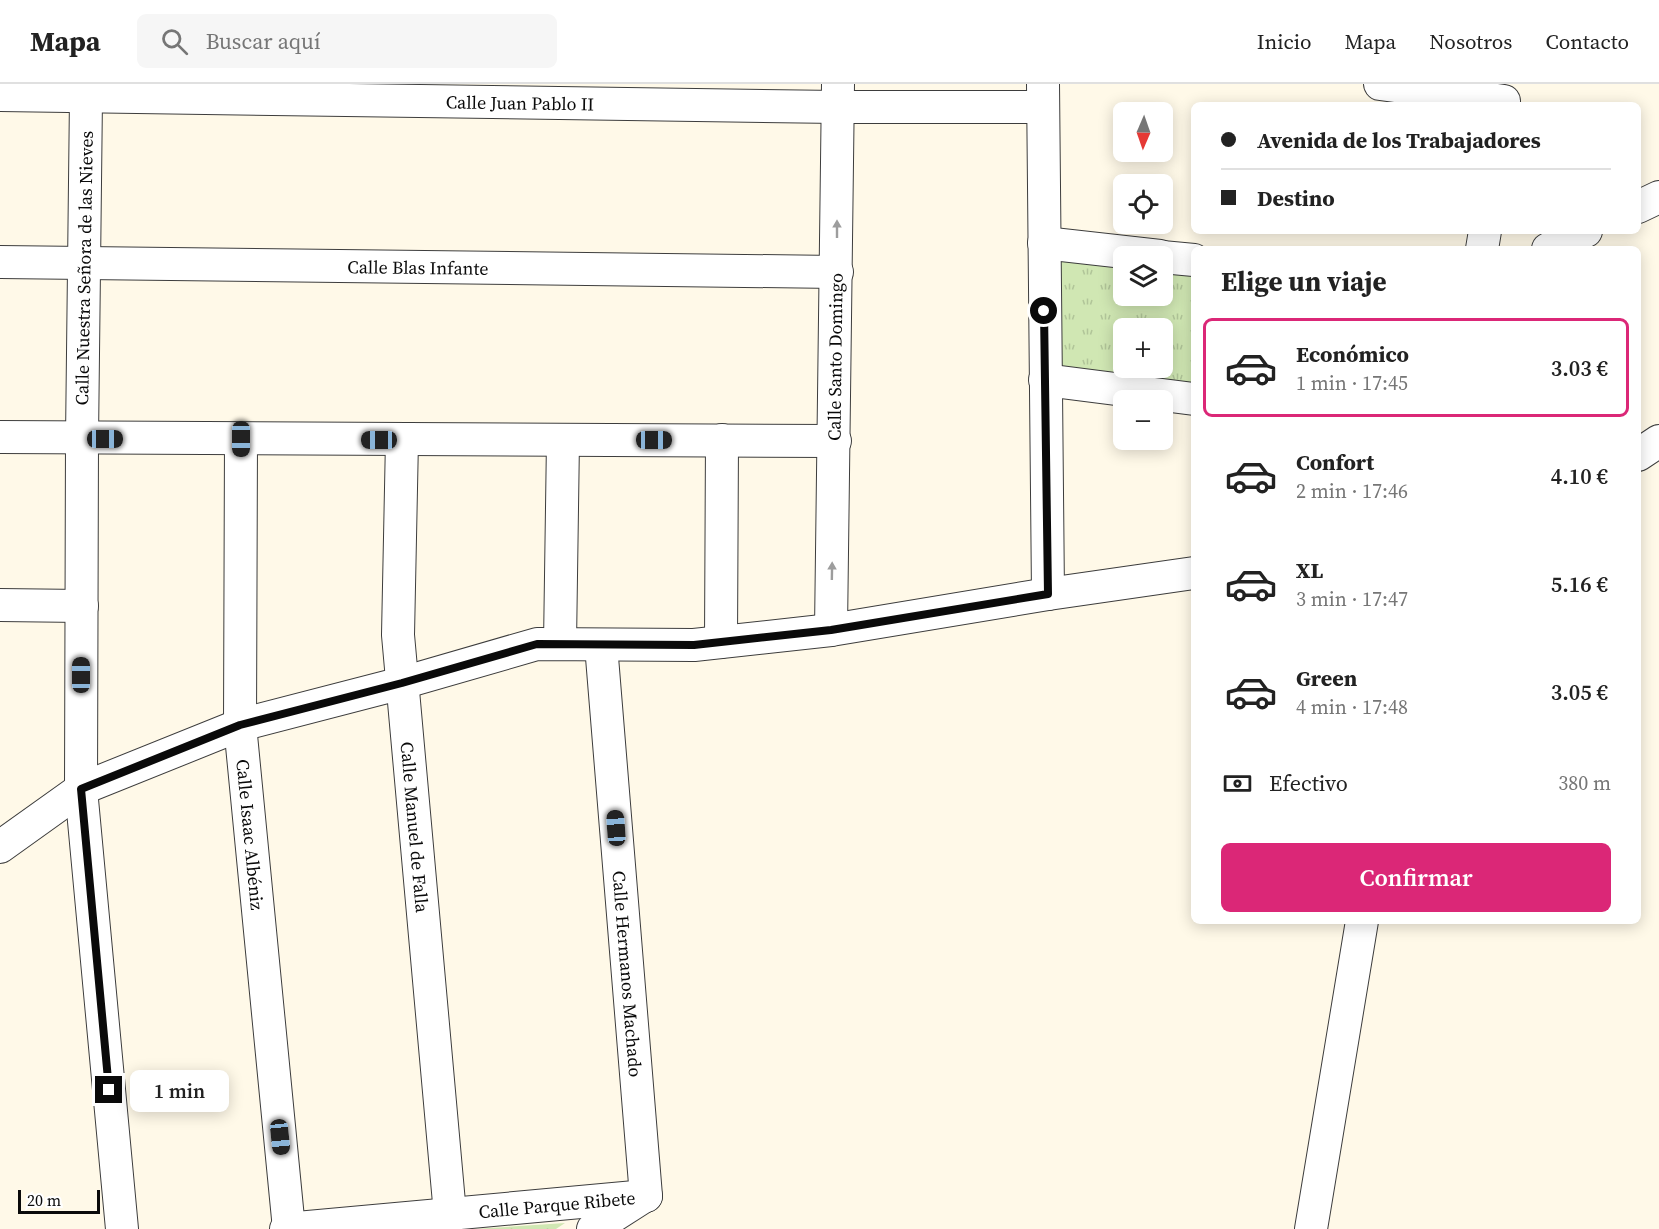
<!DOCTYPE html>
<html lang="es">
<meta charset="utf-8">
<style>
:root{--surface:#fff;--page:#f6f6f6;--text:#222;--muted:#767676;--line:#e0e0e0;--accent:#db2777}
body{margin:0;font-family:"Source Serif 4",serif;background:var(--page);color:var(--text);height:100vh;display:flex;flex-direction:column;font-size:22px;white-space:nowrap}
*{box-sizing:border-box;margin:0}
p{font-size:20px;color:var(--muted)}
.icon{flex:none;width:33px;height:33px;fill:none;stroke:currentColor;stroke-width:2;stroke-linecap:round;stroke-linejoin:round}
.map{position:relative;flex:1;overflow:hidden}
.drawer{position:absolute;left:1191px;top:162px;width:450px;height:678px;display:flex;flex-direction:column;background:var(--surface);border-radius:9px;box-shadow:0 3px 15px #0003}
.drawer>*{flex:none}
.top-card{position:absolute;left:1191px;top:18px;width:450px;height:132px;border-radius:9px;box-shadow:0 3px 15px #0003;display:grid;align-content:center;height:132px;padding:0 30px;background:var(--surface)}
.needle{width:39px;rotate:182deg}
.buttons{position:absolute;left:1113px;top:18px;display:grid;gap:12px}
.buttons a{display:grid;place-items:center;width:60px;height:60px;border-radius:9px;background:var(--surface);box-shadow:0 3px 15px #0003;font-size:30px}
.scale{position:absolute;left:18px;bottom:15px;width:82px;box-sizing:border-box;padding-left:6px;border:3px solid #0a0a0a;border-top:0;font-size:16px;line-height:21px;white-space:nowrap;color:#0a0a0a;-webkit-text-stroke:4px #fff;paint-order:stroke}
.end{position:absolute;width:27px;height:27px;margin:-14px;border:8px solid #0a0a0a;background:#fff;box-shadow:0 0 0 3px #fff}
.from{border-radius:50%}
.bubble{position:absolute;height:42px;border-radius:9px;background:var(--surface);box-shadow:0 3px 15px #0003;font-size:20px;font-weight:600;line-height:42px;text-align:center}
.car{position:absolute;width:18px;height:36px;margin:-18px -9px;border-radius:8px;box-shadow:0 0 4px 2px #0007;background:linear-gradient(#222 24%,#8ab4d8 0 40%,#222 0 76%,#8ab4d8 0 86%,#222 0)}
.top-card b{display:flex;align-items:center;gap:21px;height:57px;font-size:22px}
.top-card b+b{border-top:2px solid var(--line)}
.top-card i{width:15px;height:15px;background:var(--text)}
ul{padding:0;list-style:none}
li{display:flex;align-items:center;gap:18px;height:99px;margin:0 12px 9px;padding:0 18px;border:3px solid transparent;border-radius:9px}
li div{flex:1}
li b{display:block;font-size:22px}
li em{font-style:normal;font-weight:600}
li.active{border-color:var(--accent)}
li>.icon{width:54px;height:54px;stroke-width:1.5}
h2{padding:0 30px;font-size:27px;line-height:72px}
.pay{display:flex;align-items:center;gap:15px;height:66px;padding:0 30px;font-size:22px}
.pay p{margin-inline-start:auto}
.cta{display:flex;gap:12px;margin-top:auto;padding:12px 30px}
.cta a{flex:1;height:69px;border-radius:9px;background:var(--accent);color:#fff;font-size:24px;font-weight:600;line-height:69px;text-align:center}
header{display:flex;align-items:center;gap:36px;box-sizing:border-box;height:84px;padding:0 30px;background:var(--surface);border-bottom:2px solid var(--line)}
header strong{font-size:28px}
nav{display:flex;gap:33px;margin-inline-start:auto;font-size:21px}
.search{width:420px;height:54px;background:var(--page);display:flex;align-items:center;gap:15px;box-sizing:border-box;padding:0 21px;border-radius:9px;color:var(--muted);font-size:22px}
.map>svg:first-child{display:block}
</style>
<header>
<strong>Mapa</strong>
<div class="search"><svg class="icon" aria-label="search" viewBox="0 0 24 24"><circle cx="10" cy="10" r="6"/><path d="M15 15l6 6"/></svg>Buscar aquí</div>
<nav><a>Inicio</a><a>Mapa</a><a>Nosotros</a><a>Contacto</a></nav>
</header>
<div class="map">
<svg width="1659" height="1145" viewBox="0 0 1659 1145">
<defs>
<pattern id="park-tufts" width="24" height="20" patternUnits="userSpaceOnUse" patternTransform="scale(1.5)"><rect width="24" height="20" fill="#d0e7b3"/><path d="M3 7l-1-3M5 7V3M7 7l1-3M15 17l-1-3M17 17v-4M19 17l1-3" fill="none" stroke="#b1c599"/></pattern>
</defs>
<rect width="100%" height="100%" fill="#fff9e8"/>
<g fill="url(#park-tufts)" fill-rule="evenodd">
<path d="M1044 159 1124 172V212H1162L1163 173 1194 176V315L1045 296ZM1124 244H1162V284H1124Z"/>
<path d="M565 1139 556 1145H474Z"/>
</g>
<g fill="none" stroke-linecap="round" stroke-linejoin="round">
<defs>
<g id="street">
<path d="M1043 0 1048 510"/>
<path d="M1380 0 1504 17"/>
<path id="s1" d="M0 11 838 23H1042"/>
<path d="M86 13 82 355 81 705 122 1145"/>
<path d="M1638 123 1659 113"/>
<path d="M1044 159 1160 172"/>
<path d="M1482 165 1485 147"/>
<path d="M1548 165 1586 147"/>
<path d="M1162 173 1194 176"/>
<path id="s2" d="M0 178 837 188"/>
<path d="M1045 296 1194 315"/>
<path d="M0 353 835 357"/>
<path id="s3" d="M241 355 240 641 289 1145"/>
<path id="s4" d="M402 356 398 551 450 1130"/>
<path d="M1638 371 1659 357"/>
<path d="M0 521 82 522"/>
<path id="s5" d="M831 546 838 0"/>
<path d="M721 558 722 356"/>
<path d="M560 560 563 356"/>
<path id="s6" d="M601 561 646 1112"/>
<path d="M0 763 81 705 240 641 402 599 537 560 694 561 831 546 1048 510 1194 489"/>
<path id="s7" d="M286 1145 646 1112"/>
<path d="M593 1145 640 1115"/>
<path d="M1311 1145 1362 837"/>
</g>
</defs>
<use href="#street" stroke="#3d3d3d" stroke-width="34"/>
<use href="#street" stroke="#fff" stroke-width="32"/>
</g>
<defs><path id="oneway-solid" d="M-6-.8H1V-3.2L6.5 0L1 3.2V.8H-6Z" transform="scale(1.5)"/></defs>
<g fill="#9d9d9d">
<use href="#oneway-solid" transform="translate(837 145) rotate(-90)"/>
<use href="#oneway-solid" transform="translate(832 487) rotate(-89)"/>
</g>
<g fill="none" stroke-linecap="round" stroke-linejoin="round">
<path stroke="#0a0a0a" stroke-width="8" d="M109 1006 81 705 240 641 402 599 537 560 694 561 831 546 1048 510 1044 227"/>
</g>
<g text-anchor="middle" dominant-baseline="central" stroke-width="6" stroke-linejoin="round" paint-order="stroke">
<g font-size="18" fill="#0a0a0a" stroke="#fff">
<text stroke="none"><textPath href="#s1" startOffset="520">Calle Juan Pablo II</textPath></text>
<text stroke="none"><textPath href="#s2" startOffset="418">Calle Blas Infante</textPath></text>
<text transform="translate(84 184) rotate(-89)">Calle Nuestra Señora de las Nieves</text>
<text stroke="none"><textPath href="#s5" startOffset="273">Calle Santo Domingo</textPath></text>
<text stroke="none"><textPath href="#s4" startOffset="388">Calle Manuel de Falla</textPath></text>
<text stroke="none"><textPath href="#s3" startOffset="396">Calle Isaac Albéniz</textPath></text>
<text stroke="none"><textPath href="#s6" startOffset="330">Calle Hermanos Machado</textPath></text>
<text stroke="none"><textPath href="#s7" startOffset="272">Calle Parque Ribete</textPath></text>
</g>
</g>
</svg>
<div class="buttons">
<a><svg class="needle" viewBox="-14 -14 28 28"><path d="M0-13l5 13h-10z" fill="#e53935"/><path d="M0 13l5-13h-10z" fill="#767676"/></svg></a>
<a><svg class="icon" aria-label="locate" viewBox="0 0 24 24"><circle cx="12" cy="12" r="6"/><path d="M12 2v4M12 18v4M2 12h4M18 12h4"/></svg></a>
<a><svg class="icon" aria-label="layers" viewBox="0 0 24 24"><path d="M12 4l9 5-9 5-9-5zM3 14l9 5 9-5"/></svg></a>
<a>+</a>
<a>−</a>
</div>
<div class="scale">20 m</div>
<i class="end from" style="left:1044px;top:227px"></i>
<i class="end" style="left:109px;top:1006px"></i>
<div class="bubble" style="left:130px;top:986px;width:99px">1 min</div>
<i class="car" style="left:105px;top:355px;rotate:90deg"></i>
<i class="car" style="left:241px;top:355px;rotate:180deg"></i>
<i class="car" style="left:379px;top:356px;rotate:270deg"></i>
<i class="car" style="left:654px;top:356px;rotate:90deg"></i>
<i class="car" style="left:81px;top:591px;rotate:0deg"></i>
<i class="car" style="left:616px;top:744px;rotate:356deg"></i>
<i class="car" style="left:280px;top:1053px;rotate:174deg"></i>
<div class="top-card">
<b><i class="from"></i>Avenida de los Trabajadores</b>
<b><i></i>Destino</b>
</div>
<section class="drawer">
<h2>Elige un viaje</h2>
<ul>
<li class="active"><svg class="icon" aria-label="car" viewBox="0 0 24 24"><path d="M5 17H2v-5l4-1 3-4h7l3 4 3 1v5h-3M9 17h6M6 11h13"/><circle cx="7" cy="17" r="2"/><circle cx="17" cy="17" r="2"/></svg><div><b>Económico</b><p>1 min · 17:45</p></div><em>3.03 €</em></li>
<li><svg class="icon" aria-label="car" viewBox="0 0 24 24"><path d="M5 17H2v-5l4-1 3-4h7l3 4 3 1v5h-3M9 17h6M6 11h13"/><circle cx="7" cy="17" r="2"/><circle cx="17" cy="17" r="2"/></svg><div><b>Confort</b><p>2 min · 17:46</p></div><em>4.10 €</em></li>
<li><svg class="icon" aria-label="car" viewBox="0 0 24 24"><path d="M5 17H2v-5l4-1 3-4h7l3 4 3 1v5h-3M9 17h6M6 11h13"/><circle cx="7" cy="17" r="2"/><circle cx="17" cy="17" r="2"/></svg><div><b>XL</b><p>3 min · 17:47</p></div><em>5.16 €</em></li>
<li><svg class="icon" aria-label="car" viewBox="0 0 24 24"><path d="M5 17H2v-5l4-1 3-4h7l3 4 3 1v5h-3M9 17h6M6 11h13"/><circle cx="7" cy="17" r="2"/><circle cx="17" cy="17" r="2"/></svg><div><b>Green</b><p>4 min · 17:48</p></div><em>3.05 €</em></li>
</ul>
<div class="pay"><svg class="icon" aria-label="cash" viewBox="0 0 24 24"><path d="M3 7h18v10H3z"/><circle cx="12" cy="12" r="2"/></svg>Efectivo<p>380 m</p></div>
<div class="cta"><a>Confirmar</a></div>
</section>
</div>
